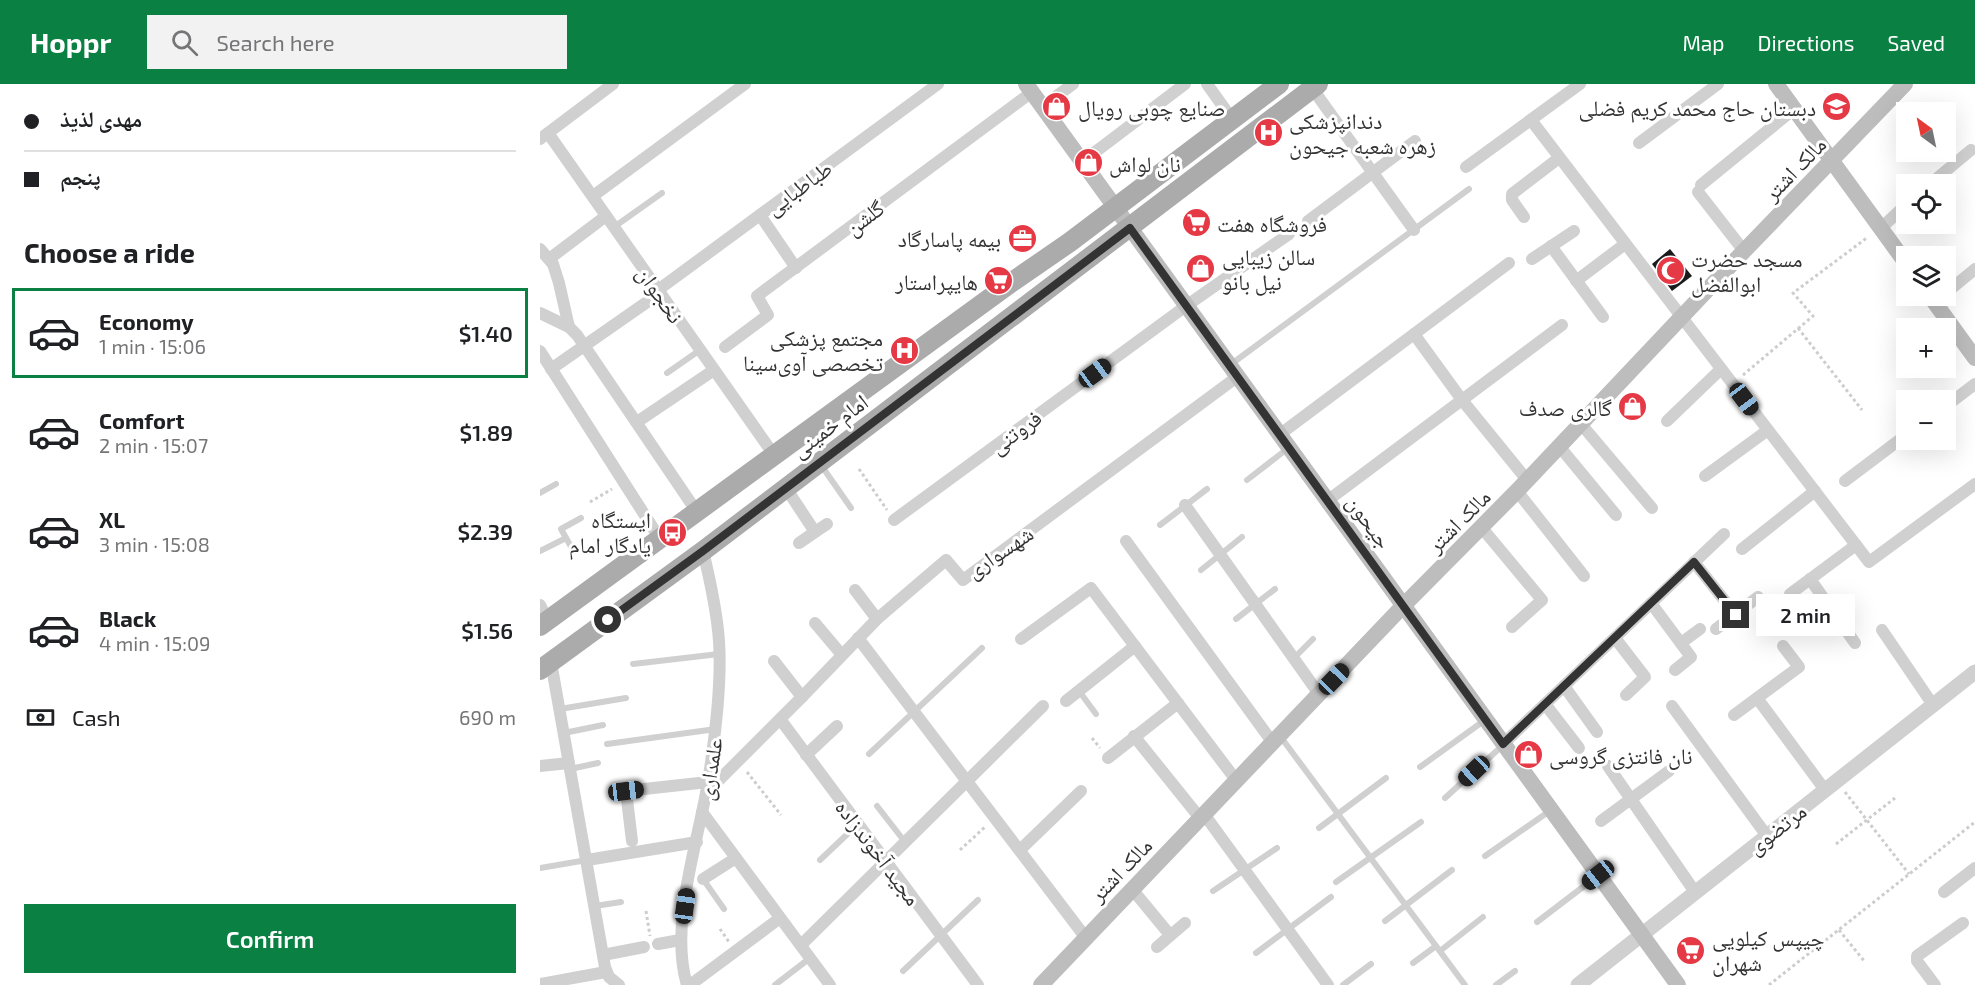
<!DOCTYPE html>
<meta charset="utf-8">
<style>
:root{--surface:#fff;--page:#f2f2f2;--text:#202124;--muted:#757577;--line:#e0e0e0;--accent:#0b8043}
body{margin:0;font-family:"Exo 2","Noto Naskh Arabic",sans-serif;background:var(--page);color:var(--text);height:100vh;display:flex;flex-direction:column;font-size:22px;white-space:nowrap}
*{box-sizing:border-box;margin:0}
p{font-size:20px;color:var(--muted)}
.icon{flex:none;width:33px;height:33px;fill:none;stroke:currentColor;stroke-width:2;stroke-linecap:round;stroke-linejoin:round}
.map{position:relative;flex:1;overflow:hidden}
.drawer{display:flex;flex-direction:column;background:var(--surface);width:540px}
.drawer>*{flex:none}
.guide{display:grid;align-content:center;height:132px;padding:0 24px;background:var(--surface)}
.needle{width:39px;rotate:327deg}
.controls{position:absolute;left:1356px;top:18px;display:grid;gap:12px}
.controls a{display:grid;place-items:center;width:60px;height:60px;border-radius:0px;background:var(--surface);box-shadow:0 6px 24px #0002;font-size:30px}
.end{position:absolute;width:27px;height:27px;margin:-14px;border:8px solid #333;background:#fff;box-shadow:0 0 0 3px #fff}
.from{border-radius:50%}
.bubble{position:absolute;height:42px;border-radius:0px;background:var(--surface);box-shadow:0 6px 24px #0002;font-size:20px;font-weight:600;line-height:42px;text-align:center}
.car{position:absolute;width:18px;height:36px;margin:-18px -9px;border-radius:8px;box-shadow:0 0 4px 2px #0007;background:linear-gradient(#222 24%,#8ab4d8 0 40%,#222 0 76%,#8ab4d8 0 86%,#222 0)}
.guide b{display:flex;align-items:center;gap:21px;height:57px;font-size:22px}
.guide b+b{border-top:2px solid var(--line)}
.guide i{width:15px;height:15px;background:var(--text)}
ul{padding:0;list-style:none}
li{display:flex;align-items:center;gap:18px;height:90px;margin:0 12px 9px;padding:0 12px;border:3px solid transparent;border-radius:0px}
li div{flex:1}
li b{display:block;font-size:22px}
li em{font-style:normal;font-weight:600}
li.active{border-color:var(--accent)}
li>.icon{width:54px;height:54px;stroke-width:1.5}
h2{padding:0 24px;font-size:27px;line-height:72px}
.pay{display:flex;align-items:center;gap:15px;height:66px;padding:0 24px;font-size:22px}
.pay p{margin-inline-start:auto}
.primary-button{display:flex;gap:12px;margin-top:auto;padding:12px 24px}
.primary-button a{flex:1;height:69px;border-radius:0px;background:var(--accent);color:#fff;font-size:24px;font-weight:600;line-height:69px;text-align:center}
header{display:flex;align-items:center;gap:36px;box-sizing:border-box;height:84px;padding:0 30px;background:var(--accent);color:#fff}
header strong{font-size:28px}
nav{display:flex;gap:33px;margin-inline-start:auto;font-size:21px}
.search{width:420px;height:54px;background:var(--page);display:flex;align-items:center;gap:15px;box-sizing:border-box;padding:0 21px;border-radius:0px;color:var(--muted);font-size:22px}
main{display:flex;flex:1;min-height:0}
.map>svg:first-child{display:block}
</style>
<header>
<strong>Hoppr</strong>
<div class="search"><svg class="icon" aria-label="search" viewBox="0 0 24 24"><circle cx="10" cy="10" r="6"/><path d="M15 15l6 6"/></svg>Search here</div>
<nav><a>Map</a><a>Directions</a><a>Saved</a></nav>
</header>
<main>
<section class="drawer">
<div class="guide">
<b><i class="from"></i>مهدی لذیذ</b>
<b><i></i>پنجم</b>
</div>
<h2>Choose a ride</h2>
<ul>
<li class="active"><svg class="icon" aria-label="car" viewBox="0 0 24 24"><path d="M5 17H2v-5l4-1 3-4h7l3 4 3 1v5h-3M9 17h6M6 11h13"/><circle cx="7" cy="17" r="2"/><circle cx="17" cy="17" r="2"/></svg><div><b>Economy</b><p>1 min · 15:06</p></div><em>$1.40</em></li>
<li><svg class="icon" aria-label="car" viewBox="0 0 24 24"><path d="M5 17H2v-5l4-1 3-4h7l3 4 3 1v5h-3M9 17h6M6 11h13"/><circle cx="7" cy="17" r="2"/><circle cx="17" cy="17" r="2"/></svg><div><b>Comfort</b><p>2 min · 15:07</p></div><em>$1.89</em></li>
<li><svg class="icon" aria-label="car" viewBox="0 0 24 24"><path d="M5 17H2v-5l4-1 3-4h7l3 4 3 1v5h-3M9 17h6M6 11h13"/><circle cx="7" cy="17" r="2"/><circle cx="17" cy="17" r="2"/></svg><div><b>XL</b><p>3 min · 15:08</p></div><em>$2.39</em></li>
<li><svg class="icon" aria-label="car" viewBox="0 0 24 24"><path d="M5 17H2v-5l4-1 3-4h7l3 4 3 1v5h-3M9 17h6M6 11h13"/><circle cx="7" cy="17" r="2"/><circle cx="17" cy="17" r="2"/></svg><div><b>Black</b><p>4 min · 15:09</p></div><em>$1.56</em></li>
</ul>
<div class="pay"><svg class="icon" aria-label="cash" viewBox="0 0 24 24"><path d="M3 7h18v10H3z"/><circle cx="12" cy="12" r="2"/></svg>Cash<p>690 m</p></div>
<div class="primary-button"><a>Confirm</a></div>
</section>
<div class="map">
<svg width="1435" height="901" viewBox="0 0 1435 901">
<rect width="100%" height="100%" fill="#fff"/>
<path fill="#1a1a1a" d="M1130 165 1152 192 1132 207 1112 180Z"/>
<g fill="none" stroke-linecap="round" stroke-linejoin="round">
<g stroke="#cdcdcd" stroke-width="3" stroke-dasharray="3 3" stroke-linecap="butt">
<path d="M1258 244 1322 326"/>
<path d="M1203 291 1273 232 1253 209 1328 153"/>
<path d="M319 385 347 426"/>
<path d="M50 418 72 405"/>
<path d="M552 654 560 664"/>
<path d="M207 688 241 731"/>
<path d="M1305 708 1369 790"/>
<path d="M1296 760 1355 714"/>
<path d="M420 766 445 743"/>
<path d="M106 827 110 852"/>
<path d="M180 845 189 858"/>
<path d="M1299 846 1325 878"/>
<path d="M1229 901 1435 738"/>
</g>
<g stroke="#d0d0d0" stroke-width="6">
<path d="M74 143 122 109"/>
<path d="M690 281 929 105"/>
<path d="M127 289 160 266"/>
<path d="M281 381 311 424"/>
<path d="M707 396 747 365"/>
<path d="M0 409 16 400"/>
<path d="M620 441 667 405"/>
<path d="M0 467 26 454"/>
<path d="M34 468 21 445 41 434"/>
<path d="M661 486 702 453"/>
<path d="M696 535 735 505"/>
<path d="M753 575 773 555"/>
<path d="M93 580 179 570"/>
<path d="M539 607 556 630"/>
<path d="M20 625 86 614"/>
<path d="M24 649 63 641"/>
<path d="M740 652 925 901"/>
<path d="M67 660 176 645"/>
<path d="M329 670 442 564"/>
<path d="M880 683 945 636"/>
<path d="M30 685 58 679"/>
<path d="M905 714 962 662"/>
<path d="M337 722 365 758"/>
<path d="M779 744 846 694"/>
<path d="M945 772 1011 726"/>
<path d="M280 776 318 740"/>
<path d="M0 784 47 776"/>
<path d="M163 795 184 825"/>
<path d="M796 798 881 738"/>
<path d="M673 807 737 764"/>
<path d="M55 822 81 818"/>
<path d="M845 837 912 786"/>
<path d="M997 838 1056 793"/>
<path d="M900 867 943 833"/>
<path d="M716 869 791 813"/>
<path d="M873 879 896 862"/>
<path d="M363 887 438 816"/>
<path d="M235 901 270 874"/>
<path d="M803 901 831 880"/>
<path d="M956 901 975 887"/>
</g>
<g stroke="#d0d0d0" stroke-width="12">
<path d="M667 0 692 35"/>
<path d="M772 4 874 146"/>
<path d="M502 23 533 0"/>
<path d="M991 36 1329 478 1435 400"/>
<path d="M8 49 234 371"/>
<path d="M0 55 73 0"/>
<path d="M1099 59 1178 0"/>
<path d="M542 78 645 0"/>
<path d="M926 83 1040 0"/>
<path d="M1390 100 1431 66"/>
<path d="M1161 101 1254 25"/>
<path d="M1158 108 1204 167"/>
<path d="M53 112 205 0"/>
<path d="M220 131 256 184"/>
<path d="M984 133 972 116V110L1019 74"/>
<path d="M768 137 875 57"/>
<path d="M1341 144 1366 121"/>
<path d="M1011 162 1063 233"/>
<path d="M0 165 13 180 19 199 29 243"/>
<path d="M9 175 66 132"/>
<path d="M992 175 1034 147"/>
<path d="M1036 197 1085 160"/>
<path d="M118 206 398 0"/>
<path d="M1406 209 1435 185"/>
<path d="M0 229 29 243 37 251 157 428"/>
<path d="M874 250 922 316 987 396"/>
<path d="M185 263 228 231 217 212 492 8"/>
<path d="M0 267 120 455"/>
<path d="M11 285 120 209"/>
<path d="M1406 322 1435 300"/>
<path d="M1127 337 1181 285"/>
<path d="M97 338 174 286"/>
<path d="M1041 340 1112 424"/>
<path d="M739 351 969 179"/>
<path d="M1019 362 1076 431"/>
<path d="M1165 392 1228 346"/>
<path d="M1305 397 1366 351"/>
<path d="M246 404 275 448 259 459"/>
<path d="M977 407 1044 492"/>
<path d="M787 417 1022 241"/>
<path d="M645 421 779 610"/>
<path d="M354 436 646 222 749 150"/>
<path d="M942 444 1002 516 972 543"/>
<path d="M275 448 287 440"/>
<path d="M586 457 733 659"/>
<path d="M1202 465 1275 407"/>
<path d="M1154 478 1196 531"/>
<path d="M1270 495 1315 559"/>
<path d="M315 506 337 535"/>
<path d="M1250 510 1316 461"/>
<path d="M1111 519 1151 573 1135 586"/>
<path d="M0 521 8 537"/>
<path d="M275 539 302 571"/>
<path d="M1176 545 1218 513"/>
<path d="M1342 546 1393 621"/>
<path d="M318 554 546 854"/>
<path d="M1075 554 1105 593 1086 611"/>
<path d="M481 555 551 504 696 696"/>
<path d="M1141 559 1160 545"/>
<path d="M234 577 262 613"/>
<path d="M11 578 65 883 69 893 79 901"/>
<path d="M1024 602 1057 648"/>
<path d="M1217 614 1285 706"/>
<path d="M526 617 595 562"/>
<path d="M1005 620 1039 664"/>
<path d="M1132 622 1227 752"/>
<path d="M1194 631 1259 583 1243 562"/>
<path d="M240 635 438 901"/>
<path d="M594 652 660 734"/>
<path d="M963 660 1184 450"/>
<path d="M266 671 297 642"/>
<path d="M568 674 638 619"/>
<path d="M0 682 29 679"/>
<path d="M1068 682 1155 808"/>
<path d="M166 709 262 613 337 535 406 476 423 496 697 293"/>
<path d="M162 728 290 901"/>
<path d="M664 730 788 901"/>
<path d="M1061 737 1129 687"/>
<path d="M92 757 86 707 168 698"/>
<path d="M480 766 541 707"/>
<path d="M47 776 157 758"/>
<path d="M163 795 196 774"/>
<path d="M592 805 630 851"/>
<path d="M1404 808 1435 784"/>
<path d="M118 860 140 856"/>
<path d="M261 861 503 622"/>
<path d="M617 863 645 839"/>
<path d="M63 871 104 863"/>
<path d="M0 900 66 888"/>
<path d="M147 901C129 841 158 759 168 698 175 654 182 602 179 557 177 527 170 496 163 467"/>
<path d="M150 901 240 834"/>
<path d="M1395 901 1377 877V872L1423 839"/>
</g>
<path stroke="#d0d0d0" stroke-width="15" d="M1038 901 1435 588"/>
<g stroke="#bdbdbd" stroke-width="16">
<path d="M486 0 1138 901"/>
<path d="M1236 0 1366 179"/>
<path d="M1390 212 1435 274"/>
<path d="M501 901 863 522 977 407 1204 167 1365 0"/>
</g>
<g stroke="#ababab" stroke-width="20">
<path d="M0 542 472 198 530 158 739 0"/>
<path d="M0 586 163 467 778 0"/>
</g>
</g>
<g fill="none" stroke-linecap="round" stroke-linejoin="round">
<path stroke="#333" stroke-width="8" d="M68 536 163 467 590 144 963 660 1154 478 1196 531"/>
</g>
<defs>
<symbol id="shop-disc" viewBox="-11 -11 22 22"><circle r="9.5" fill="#e63946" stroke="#fff"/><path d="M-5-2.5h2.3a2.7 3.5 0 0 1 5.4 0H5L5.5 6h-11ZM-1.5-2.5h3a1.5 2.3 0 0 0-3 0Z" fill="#fff"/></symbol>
<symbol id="school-disc" viewBox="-11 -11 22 22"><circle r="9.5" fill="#e63946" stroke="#fff"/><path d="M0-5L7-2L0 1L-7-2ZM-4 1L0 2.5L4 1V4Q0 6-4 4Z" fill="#fff"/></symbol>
<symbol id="hospital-disc" viewBox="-11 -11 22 22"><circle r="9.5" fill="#e63946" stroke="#fff"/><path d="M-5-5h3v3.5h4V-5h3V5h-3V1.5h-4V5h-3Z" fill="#fff"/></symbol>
<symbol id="supermarket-disc" viewBox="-11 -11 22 22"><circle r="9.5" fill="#e63946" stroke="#fff"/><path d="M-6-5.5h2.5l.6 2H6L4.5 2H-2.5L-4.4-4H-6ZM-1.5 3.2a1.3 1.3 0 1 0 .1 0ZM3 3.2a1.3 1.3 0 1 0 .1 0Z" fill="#fff"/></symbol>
<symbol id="office-disc" viewBox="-11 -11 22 22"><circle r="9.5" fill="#e63946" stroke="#fff"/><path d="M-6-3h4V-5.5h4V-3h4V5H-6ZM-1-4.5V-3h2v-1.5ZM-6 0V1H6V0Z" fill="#fff"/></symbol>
<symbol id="mosque-disc" viewBox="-11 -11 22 22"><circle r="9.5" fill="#e63946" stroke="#fff"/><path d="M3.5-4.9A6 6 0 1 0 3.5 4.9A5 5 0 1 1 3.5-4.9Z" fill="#fff"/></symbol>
<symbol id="bus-disc" viewBox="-11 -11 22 22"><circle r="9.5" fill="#e63946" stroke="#fff"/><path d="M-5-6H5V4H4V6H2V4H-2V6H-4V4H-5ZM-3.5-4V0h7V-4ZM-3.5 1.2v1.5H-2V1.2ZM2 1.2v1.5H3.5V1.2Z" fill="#fff"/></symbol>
</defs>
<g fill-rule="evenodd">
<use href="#shop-disc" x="500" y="6" width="33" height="33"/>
<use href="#school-disc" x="1280" y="6" width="33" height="33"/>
<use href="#hospital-disc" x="712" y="32" width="33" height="33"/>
<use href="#shop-disc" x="532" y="62" width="33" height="33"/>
<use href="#supermarket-disc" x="640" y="122" width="33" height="33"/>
<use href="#office-disc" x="466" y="138" width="33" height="33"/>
<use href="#shop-disc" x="644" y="168" width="33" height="33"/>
<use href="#mosque-disc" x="1114" y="170" width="33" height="33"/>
<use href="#supermarket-disc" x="442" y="180" width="33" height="33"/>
<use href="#hospital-disc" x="348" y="250" width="33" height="33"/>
<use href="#shop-disc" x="1076" y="306" width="33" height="33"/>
<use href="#bus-disc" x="116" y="432" width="33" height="33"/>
<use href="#shop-disc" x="972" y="654" width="33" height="33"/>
<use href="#supermarket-disc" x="1134" y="850" width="33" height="33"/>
</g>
<g text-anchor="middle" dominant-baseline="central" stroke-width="6" stroke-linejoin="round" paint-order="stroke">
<g font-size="22" fill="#333" stroke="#fff" text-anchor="start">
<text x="538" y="23">صنایع چوبی رویال</text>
<text x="1276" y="23" text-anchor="end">دبستان حاج محمد کریم فضلی</text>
<text x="749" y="36">دندانپزشکی<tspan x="749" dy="25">زهره شعبه جیحون</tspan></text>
<text x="569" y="79">نان لواش</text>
<text x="677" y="139">فروشگاه هفت</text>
<text x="461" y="154" text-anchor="end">بیمه پاسارگاد</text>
<text x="682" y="172">سالن زیبایی<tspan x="682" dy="25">نیل بانو</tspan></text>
<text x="1151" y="174">مسجد حضرت<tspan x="1151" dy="25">ابوالفضل</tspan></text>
<text x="438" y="197" text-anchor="end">هایپراستار</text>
<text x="343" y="253" text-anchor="end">مجتمع پزشکی<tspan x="343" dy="25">تخصصی آوی‌سینا</tspan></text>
<text x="1072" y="323" text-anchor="end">گالری صدف</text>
<text x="111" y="435" text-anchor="end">ایستگاه<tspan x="111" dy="25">یادگار امام</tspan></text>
<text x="1009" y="671">نان فانتزی گروسی</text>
<text x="1172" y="853">چیپس کیلویی<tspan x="1172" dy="25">شهران</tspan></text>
</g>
<g font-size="22" fill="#333" stroke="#fff">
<text transform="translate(1254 84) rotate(-46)">مالک اشتر</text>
<text transform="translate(258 103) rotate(-36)">طباطبایی</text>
<text transform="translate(324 133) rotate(-37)">گلشن</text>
<text transform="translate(121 210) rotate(55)">نخجوان</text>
<text transform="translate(289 341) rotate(-37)">امام خمینی</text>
<text transform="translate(475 347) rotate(-36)">فروتنی</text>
<text transform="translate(918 436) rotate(-45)">مالک اشتر</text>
<text transform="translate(830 437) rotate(54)">جیحون</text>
<text transform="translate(459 467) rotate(-34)">شهسواری</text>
<text transform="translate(169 685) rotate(-81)">علمداری</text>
<text transform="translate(1236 744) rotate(-38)">مرتضوی</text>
<text transform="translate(339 768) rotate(53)">مجید آخوندزاده</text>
<text transform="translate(580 785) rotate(-46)">مالک اشتر</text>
</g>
</g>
</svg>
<div class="controls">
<a><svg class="needle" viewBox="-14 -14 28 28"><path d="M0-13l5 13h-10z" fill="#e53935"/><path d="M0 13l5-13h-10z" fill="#757577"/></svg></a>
<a><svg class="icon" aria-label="locate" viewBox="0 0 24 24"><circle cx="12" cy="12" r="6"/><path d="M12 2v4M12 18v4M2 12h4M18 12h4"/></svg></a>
<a><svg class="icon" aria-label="layers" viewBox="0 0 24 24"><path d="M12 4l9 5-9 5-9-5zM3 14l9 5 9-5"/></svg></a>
<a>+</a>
<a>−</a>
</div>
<i class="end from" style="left:68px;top:536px"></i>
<i class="end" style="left:1196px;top:531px"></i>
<div class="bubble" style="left:1216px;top:510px;width:99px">2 min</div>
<i class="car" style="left:555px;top:289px;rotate:54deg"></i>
<i class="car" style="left:1204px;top:315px;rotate:143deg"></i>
<i class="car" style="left:794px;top:595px;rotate:44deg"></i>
<i class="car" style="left:934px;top:687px;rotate:227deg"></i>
<i class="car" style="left:86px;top:707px;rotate:83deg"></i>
<i class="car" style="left:1058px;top:791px;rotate:232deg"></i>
<i class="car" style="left:145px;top:822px;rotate:8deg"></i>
</div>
</main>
